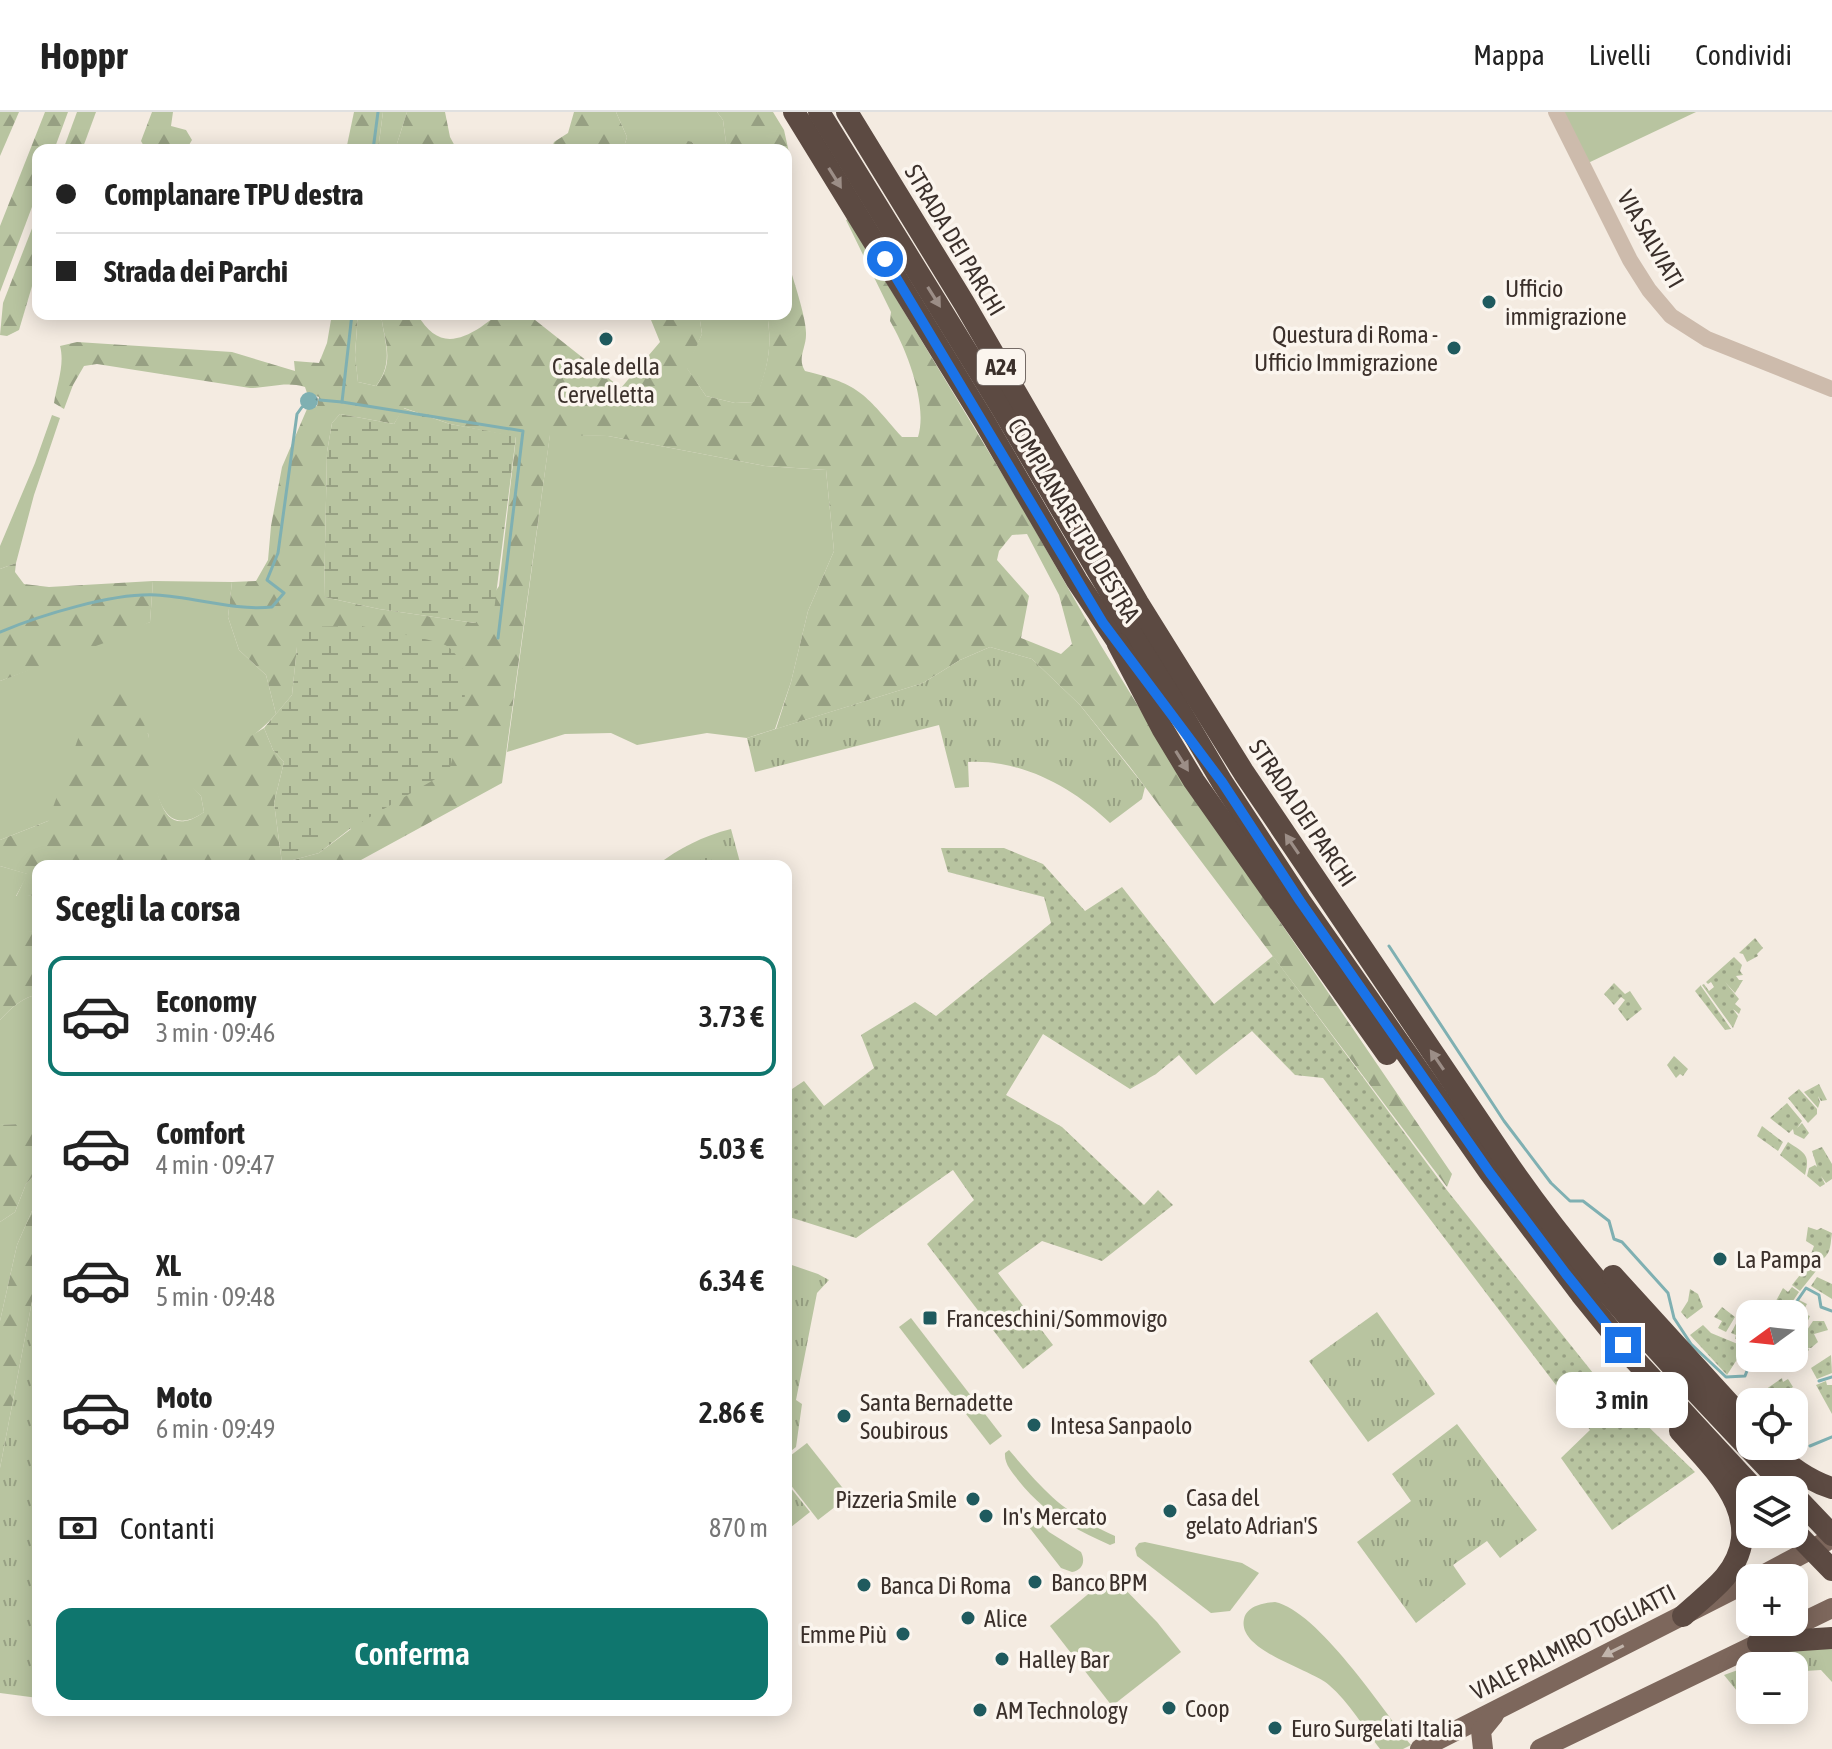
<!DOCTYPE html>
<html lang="it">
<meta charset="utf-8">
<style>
:root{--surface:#fff;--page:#f6f6f6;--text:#222;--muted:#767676;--line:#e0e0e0;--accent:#0f766e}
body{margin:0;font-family:"Asap Condensed",sans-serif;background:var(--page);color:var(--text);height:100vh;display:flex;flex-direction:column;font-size:30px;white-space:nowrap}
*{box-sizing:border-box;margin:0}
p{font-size:26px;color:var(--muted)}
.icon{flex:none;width:44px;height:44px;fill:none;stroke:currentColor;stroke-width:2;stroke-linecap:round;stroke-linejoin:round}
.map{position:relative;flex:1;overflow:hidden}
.panel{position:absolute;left:32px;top:748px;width:760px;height:856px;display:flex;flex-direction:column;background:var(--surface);border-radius:16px;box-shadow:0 4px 20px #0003}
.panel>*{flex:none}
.hud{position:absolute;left:32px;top:32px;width:760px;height:176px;border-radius:16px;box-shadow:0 4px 20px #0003;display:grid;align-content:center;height:176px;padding:0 24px;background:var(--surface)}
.needle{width:52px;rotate:255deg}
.controls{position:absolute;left:1736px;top:1188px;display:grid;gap:16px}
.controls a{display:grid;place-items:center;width:72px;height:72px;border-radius:16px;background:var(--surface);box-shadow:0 4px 20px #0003;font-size:40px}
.end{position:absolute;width:36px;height:36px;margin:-18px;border:10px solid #1a73e8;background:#fff;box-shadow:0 0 0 4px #fff}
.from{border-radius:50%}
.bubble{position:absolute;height:56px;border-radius:16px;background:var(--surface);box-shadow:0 4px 20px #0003;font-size:26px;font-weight:600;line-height:56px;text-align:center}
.hud b{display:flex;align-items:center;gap:28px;height:76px;font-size:30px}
.hud b+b{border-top:2px solid var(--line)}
.hud i{width:20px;height:20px;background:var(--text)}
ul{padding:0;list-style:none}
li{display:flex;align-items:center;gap:24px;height:120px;margin:0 16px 12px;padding:0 8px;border:4px solid transparent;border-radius:16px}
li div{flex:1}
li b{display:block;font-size:30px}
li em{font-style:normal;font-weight:600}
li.on{border-color:var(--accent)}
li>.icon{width:72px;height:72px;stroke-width:1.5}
h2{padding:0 24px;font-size:36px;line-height:96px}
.pay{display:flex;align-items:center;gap:20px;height:88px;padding:0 24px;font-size:30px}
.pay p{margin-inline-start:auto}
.button{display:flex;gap:16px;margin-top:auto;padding:16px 24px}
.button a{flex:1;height:92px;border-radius:16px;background:var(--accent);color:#fff;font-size:32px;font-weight:600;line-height:92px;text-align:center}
header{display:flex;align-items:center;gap:48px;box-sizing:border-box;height:112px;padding:0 40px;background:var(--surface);border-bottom:2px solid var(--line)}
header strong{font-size:38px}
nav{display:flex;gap:44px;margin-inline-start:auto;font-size:28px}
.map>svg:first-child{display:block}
</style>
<header>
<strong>Hoppr</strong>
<nav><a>Mappa</a><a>Livelli</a><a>Condividi</a></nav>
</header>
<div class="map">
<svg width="1832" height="1637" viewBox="0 0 1832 1637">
<defs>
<pattern id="forest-firs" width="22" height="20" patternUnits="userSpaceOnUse" patternTransform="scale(2)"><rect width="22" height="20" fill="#b8c4a0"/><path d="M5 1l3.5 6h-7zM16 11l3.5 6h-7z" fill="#97a083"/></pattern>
<pattern id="wetland-marsh" width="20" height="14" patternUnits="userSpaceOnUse" patternTransform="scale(2)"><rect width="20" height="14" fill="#b8c4a0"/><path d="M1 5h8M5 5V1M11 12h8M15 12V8" fill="none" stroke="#97a083"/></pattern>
<pattern id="park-tufts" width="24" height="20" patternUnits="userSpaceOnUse" patternTransform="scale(2)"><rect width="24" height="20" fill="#b8c4a0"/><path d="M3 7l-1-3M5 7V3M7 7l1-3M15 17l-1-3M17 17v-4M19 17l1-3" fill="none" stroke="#97a083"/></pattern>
<pattern id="garden-dots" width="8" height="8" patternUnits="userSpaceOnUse" patternTransform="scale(2)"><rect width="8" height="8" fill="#b8c4a0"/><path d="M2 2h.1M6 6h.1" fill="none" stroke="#97a083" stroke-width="1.8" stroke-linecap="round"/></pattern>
<pattern id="water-ripples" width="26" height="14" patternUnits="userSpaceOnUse" patternTransform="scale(2)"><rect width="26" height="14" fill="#7fb0b2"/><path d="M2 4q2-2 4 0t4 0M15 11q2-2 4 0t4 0" fill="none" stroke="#699091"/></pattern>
</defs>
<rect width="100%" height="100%" fill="#f4ebe1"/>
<g fill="#b8c4a0">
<path d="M383 0H407L395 38H378Z"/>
<path d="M616 0H717L723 8 727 38H699L692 30 653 34V38H623L627 25Z"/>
<path d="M1563 0H1696L1588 51Z"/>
<path d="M358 202H381C384 230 395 249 376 274L358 270 355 243Z"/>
<path d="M699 202H767C773 237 767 258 755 290L735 291 706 284 686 255 702 222Z"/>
<path d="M52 303 60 306 34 383 16 451 0 457V434L35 351Z"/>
<path d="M550 322 608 324 765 354 826 358 834 439 808 499 791 570 775 617 747 626 707 621 637 633 611 621 565 622 507 640Z"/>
<path d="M153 469 232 470 228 505 239 538 266 563 276 602C253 629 217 645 191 674L201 684 204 700C153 736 152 651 148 621L48 709 0 728V569L150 510Z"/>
<path d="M0 754 28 762 16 784 38 783V820L0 819Z"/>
<path d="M38 882V1012L0 1013V908C11 896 22 886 38 882Z"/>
<path d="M38 1048V1085L17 1133 0 1209V1110L15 1100 26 1072 36 1061Z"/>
<path d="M911 1206 1002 1324 990 1333 899 1215Z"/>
<path d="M807 1331 849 1384 818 1408 786 1367V1347Z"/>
<path d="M1009 1338C1046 1381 1062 1400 1115 1424V1431L1110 1433C1074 1417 1043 1400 1018 1368 1012 1360 1004 1352 1005 1341Z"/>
<path d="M1029 1400 1049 1420 1081 1440C1086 1450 1082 1458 1072 1460L1061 1456 1025 1410 1023 1405Z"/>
<path d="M1145 1430 1242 1451 1259 1461 1230 1499 1211 1501 1137 1444 1135 1436 1139 1431Z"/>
<path d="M1111 1463 1157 1510 1181 1540 1112 1594 1050 1514Z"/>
<path d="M1275 1490C1318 1499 1382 1597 1411 1633L1403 1637H1380C1364 1616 1349 1590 1329 1573 1309 1556 1237 1539 1244 1507 1247 1494 1263 1491 1275 1490Z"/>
</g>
<g fill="url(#forest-firs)" fill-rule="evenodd">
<path d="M0 0H19L0 44Z"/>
<path d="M45 0H68L54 38H38V79L0 180V114Z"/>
<path d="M77 0H96L82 38H63Z"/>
<path d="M152 0H173L171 14 186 18 192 28 186 38H146L141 29Z"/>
<path d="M354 0H383L378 38H346Z"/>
<path d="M407 0H445L450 25 457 38H395Z"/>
<path d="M574 0H616L627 25 623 38H551L554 30 568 21Z"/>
<path d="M717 0H773L784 18 790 45 786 48V38H727L723 8Z"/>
<path d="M676 26 692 30 699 38H653V34Z"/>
<path d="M38 101V154L19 218 7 224 0 223 3 191Z"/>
<path d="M848 107 1019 390 1100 532 1186 672 1452 1062 1447 1075 1130 655 1080 593 1032 547 990 535 960 548 923 571 776 617 791 570 808 499 834 439 826 358 765 354 608 324 550 323 502 671 350 754H38V783L16 785 27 762 0 754V728L48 709 86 605 104 582 123 580C131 593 144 608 148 622 156 650 151 738 204 700L201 684 190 674C211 651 237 632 264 616L273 638 284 650 274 691 282 751 319 741 351 717 297 535 292 583 276 602 266 563 239 538 228 505 232 470 256 469 268 448 271 414 282 355 307 297 317 294 319 285 307 281 305 275C285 269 270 276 250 276L97 252 84 254 73 273 64 297 54 291C57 272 65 252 60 234L77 230 232 240 295 259 294 249 319 251 327 231 332 202H358L355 242 358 270 376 274C396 249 384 230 381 202H417C435 232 453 233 481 215 488 210 496 203 504 202 512 201 522 203 530 204L621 276 660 230 651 208 646 202H699L702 222 687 256 706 284 735 291 754 290C767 258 773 237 767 202H786V143C791 161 807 206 806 223 806 236 797 246 805 259 861 272 866 284 902 325H918C928 293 907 238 890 209L891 200 846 108ZM404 296 450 312 516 325 499 474 475 511 379 497 324 485 327 340 332 311 340 302 394 312ZM1027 422 1059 483 1072 532 1061 542 1021 526 1029 484 997 448 999 439 1012 423Z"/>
<path d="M16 451 15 460 24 472 49 475 153 469 150 510 126 523 0 569V457Z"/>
<path d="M8 817 38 820V882C22 886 11 896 0 908V819Z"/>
<path d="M37 1011 36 1061 26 1072 15 1100 0 1110V1013Z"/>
<path d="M38 1085V1158L0 1356V1209L17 1133Z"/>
</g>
<g fill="url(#wetland-marsh)">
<path d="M403 296 450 312 516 324 494 499 475 511 379 497 324 485 327 340 332 311 340 302 394 312Z"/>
<path d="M361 514C376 517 438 528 447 534 481 558 458 626 449 659L351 716 319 741 282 751 274 691 284 650 273 638 264 616 292 583 299 515Z"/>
</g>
<g fill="url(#park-tufts)">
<path d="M990 535 1032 547 1080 593 1145 675 1142 687 1110 711C1072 675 1021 647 968 650L969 675 955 676 939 613 755 660 747 626 923 571 960 548Z"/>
<path d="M731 717 741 754H656C679 736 703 724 731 717Z"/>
<path d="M786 1151 818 1162 829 1168 817 1181 796 1288 802 1292 796 1335 786 1343Z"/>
<path d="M38 1158V1586L0 1581V1356Z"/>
<path d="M1377 1200 1435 1282 1368 1330 1309 1249Z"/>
<path d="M1457 1312 1537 1418 1500 1446 1487 1429 1453 1453 1466 1472 1416 1511 1357 1430 1411 1389 1392 1362Z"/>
<path d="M786 1370 810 1400 786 1419Z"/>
<path d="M1832 1536V1570L1821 1558 1805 1559 1794 1567V1554H1750V1595L1724 1563 1796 1537Z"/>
</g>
<g fill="url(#garden-dots)">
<path d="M941 736H1004L1043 752 1085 799 1122 775 1214 892 1273 844 1446 1077 1593 1261 1695 1360 1612 1418 1561 1346 1590 1318 1323 966 1295 963 1252 919 1196 963 1179 943 1156 962 1130 977 1043 922 1006 983 1062 1015 1144 1093 1158 1078 1173 1093 1102 1149 1042 1129 998 1161 1053 1233 1023 1257 927 1132 974 1088 953 1058 856 1126 786 1104V1015L792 977 804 969 824 994 874 956 861 923 915 890 936 904 1051 811 1044 785 948 760Z"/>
<path d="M1755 826 1763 836 1757 842 1758 844 1747 850 1743 842 1739 841Z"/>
<path d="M1734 845 1742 853 1740 859 1743 863 1736 864 1739 868H1743L1735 881 1725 870 1739 887 1735 892 1741 897 1739 902 1733 897 1738 904 1733 916 1702 873 1704 872 1709 879 1714 875 1711 870 1708 872 1706 870Z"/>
<path d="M1614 871 1625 882 1630 879 1642 897 1627 909 1618 897 1625 888 1621 885 1614 893 1604 882Z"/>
<path d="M1701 873V874L1731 917 1725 918 1695 879Z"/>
<path d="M1674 944 1688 957 1683 964 1680 962 1676 966 1667 953Z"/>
<path d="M1819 972 1827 988 1821 989 1818 984 1820 990 1818 996 1804 980Z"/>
<path d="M1799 977 1817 997V1002L1808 1011 1788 986Z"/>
<path d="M1787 991 1802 1009 1797 1016 1802 1011 1809 1021 1804 1027 1794 1022 1793 1017 1789 1021 1770 1006Z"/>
<path d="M1762 1014 1783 1030 1778 1039 1757 1024Z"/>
<path d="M1788 1030C1804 1041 1811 1042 1805 1063L1780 1043Z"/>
<path d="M1822 1035 1832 1052V1067L1826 1071 1821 1064 1825 1072 1820 1075 1807 1064 1809 1056 1815 1053 1817 1055 1812 1039Z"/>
<path d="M1808 1115 1817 1118 1821 1116 1832 1121C1830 1133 1832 1143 1818 1150L1811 1142 1814 1134 1806 1129Z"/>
<path d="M1808 1153 1816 1159 1800 1179 1792 1173Z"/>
<path d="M1817 1165 1832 1172V1187L1811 1174Z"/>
<path d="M1792 1175 1799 1180 1784 1202 1771 1198 1783 1176 1788 1180Z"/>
<path d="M1690 1177 1698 1182 1703 1195 1687 1207 1681 1200 1688 1189Z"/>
<path d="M1799 1188 1807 1192 1802 1201 1810 1204 1806 1213 1800 1210V1204L1794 1215V1202H1791Z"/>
<path d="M1722 1195 1735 1205 1726 1220 1718 1216 1722 1209 1714 1205Z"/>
<path d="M1739 1206 1750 1210V1229L1741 1223 1738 1227H1735L1736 1223 1731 1221Z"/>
<path d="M1813 1209H1824L1828 1218 1814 1222 1818 1230 1811 1236H1808L1809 1238 1802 1245 1796 1238 1800 1232 1807 1235 1803 1231 1804 1227 1795 1230 1794 1219 1807 1218Z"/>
<path d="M1703 1213 1711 1221 1745 1235 1727 1263 1690 1223Z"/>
<path d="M1831 1243 1832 1261 1817 1267 1811 1256Z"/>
<path d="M1782 1266 1783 1270 1788 1267 1793 1275 1787 1279 1793 1290H1764L1759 1282Z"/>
<path d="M1826 1269 1827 1273H1832V1302L1816 1273Z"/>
</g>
<circle fill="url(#water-ripples)" cx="309" cy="289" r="9"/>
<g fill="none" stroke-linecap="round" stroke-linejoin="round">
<g stroke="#7fb0b2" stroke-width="3">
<path d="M373 38 378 0"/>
<path d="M320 288 342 290 352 202"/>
<path d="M342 290 523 319 498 526"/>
<path d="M0 520C41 503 112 481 156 483 195 485 233 499 272 495L284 481 267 468 278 441 297 302 302 295"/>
<path d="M1389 834 1504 1009 1551 1071 1570 1089H1583L1609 1109 1614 1127 1622 1130 1668 1181 1674 1206 1691 1232 1726 1265 1745 1264 1752 1246"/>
<path d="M1766 1202H1773"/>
<path d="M1788 1202 1806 1176 1819 1183 1821 1195 1832 1199"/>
<path d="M1819 1269 1832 1265"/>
<path d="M1810 1334 1832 1325"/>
</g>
<path stroke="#cdbbac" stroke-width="16" d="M1556 0 1630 148 1649 178 1671 204 1707 227 1832 277"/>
<g stroke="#7d675c" stroke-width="20">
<path d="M1757 1466 1825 1430"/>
<path d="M1420 1637 1750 1469"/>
<path d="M1483 1637 1481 1619 1494 1603"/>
<path d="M1540 1637 1832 1496"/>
</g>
<g stroke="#5c4a42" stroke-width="22">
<path d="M794 0 984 309 1077 469 1127 544"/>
<path d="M819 0 1001 295 1222 670 1300 789 1490 1061 1581 1182 1633 1246 1755 1378"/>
<path d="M847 0 964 191 1138 491 1244 661 1504 1046C1586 1166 1688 1273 1789 1378"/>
<path d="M1118 532 1162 616 1194 669 1387 942"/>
<path d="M1613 1164 1735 1298"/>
<path d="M1680 1319C1717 1360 1770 1409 1725 1465 1713 1479 1697 1491 1683 1504"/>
<path d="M1768 1334C1787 1353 1807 1368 1832 1376"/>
<path d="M1794 1383 1832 1423"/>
<path d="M1758 1531 1832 1526"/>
</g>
<path stroke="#5c4a42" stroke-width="22" d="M1794 1419 1832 1458"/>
</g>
<defs><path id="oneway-solid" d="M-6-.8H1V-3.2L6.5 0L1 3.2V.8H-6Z" transform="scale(2)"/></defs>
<g fill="#9c8e87">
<use href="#oneway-solid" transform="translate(835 66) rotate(58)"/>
<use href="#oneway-solid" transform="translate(934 185) rotate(58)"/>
<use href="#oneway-solid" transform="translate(1182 649) rotate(58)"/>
<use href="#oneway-solid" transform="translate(1292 732) rotate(-124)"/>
<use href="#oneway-solid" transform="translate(1437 948) rotate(-124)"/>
</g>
<use fill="#c2b5ac" href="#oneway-solid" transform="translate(1613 1539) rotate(153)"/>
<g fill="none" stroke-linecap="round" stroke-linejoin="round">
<path stroke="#1a73e8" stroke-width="10" d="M885 147 1103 511 1222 670 1300 789 1490 1061 1566 1162 1623 1233"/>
</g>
<g fill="#1f5a5e" stroke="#fbf5ee" stroke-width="3">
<circle cx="1489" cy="190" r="8"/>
<circle cx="606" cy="227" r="8"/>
<circle cx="1454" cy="236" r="8"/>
<circle cx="1720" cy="1147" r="8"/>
<rect x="922" y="1198" width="16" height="16" rx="4"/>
<circle cx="844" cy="1304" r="8"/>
<circle cx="1034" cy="1313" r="8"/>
<circle cx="973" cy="1387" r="8"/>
<circle cx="1170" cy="1399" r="8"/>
<circle cx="986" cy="1404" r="8"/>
<circle cx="1035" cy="1470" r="8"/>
<circle cx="864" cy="1473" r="8"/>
<circle cx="968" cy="1506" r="8"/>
<circle cx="903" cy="1522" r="8"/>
<circle cx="1002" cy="1547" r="8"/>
<circle cx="1169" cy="1596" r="8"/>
<circle cx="980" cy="1598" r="8"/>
<circle cx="1275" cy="1616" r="8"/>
</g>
<g text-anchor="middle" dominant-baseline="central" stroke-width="7" stroke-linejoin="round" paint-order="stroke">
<rect fill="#fbf5ee" stroke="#756b66" stroke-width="2" x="977" y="237" width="48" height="36" rx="6"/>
<g font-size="22" font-weight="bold" fill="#3b302b">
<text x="1001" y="255">A24</text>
</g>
<g font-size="24" fill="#3b302b" stroke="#fbf5ee">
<text transform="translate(1651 127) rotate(60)">VIA SALVIATI</text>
<text transform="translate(955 128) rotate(59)">STRADA DEI PARCHI</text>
<text transform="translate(1074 408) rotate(59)">COMPLANARE TPU DESTRA</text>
<text transform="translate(1303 701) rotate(56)">STRADA DEI PARCHI</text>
<text transform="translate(1573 1530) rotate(-27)">VIALE PALMIRO TOGLIATTI</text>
</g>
<g font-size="24" fill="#3b302b" stroke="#fbf5ee" text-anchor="start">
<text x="1505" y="176">Ufficio<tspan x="1505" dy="28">immigrazione</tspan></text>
<text x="1438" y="222" text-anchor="end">Questura di Roma -<tspan x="1438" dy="28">Ufficio Immigrazione</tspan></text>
<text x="606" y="254" text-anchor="middle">Casale della<tspan x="606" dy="28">Cervelletta</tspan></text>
<text x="1736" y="1147">La Pampa</text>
<text x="946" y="1206">Franceschini/Sommovigo</text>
<text x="860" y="1290">Santa Bernadette<tspan x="860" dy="28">Soubirous</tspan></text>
<text x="1050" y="1313">Intesa Sanpaolo</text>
<text x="1186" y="1385">Casa del<tspan x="1186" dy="28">gelato Adrian'S</tspan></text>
<text x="957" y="1387" text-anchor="end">Pizzeria Smile</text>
<text x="1002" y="1404">In's Mercato</text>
<text x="1051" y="1470">Banco BPM</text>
<text x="880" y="1473">Banca Di Roma</text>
<text x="984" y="1506">Alice</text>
<text x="887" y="1522" text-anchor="end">Emme Più</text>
<text x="1018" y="1547">Halley Bar</text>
<text x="1185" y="1596">Coop</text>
<text x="996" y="1598">AM Technology</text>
<text x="1291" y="1616">Euro Surgelati Italia</text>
</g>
</g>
</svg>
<div class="controls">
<a><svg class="needle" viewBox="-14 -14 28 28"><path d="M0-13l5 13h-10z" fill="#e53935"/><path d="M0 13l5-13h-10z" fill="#767676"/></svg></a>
<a><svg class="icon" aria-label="locate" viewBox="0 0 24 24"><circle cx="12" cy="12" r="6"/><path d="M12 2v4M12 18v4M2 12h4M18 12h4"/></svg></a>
<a><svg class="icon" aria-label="layers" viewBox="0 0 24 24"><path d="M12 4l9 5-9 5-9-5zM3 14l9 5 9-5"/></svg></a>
<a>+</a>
<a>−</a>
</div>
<i class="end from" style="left:885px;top:147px"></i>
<i class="end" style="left:1623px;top:1233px"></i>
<div class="bubble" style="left:1556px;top:1260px;width:132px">3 min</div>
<div class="hud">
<b><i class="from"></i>Complanare TPU destra</b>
<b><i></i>Strada dei Parchi</b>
</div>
<section class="panel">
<h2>Scegli la corsa</h2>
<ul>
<li class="on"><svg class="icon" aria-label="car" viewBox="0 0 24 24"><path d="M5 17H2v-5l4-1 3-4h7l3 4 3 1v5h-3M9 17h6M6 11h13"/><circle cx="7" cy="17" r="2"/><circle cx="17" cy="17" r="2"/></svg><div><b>Economy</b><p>3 min · 09:46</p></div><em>3.73 €</em></li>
<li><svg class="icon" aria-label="car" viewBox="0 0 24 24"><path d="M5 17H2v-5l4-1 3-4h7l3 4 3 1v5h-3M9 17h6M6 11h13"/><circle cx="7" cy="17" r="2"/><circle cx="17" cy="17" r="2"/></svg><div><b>Comfort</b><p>4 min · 09:47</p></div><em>5.03 €</em></li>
<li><svg class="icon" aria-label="car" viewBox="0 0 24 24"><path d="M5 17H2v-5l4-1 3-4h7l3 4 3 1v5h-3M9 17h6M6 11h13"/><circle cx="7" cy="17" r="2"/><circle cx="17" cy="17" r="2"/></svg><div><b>XL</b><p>5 min · 09:48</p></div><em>6.34 €</em></li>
<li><svg class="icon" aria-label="car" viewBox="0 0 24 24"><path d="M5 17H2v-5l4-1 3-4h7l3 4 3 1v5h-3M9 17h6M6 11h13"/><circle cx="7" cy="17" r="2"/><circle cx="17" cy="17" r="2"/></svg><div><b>Moto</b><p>6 min · 09:49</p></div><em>2.86 €</em></li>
</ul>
<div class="pay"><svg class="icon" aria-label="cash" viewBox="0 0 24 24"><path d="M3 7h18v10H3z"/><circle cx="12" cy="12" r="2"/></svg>Contanti<p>870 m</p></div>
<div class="button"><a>Conferma</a></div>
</section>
</div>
